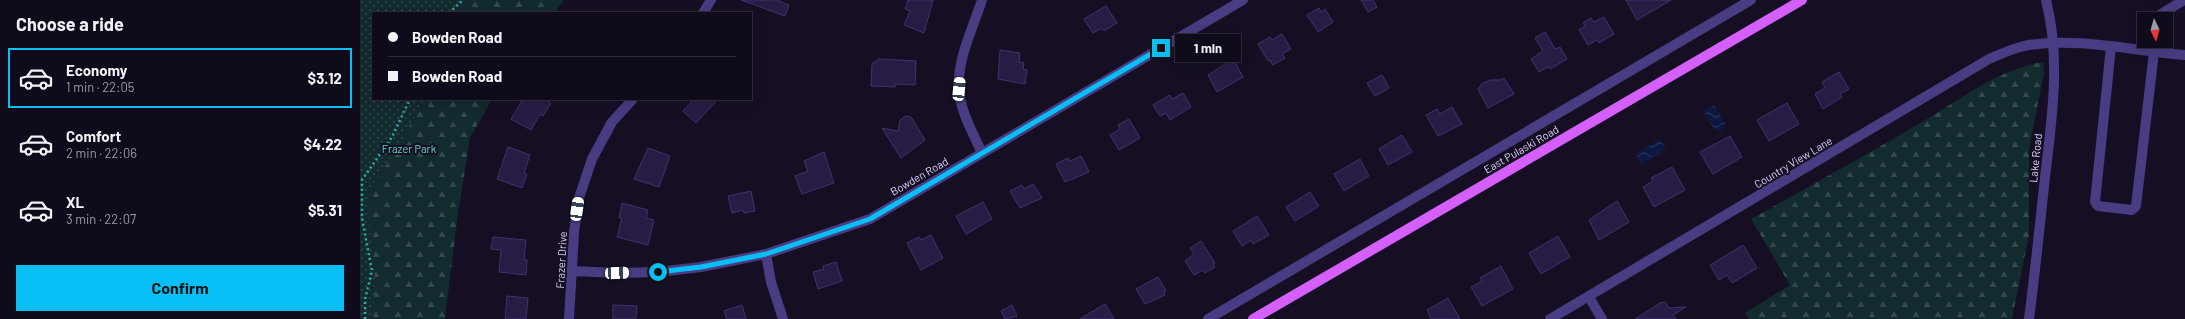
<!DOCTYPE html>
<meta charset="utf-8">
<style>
:root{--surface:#100b1b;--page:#191424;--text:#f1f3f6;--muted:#9c9ba3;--line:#302b3a;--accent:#08bff5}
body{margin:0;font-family:Barlow,sans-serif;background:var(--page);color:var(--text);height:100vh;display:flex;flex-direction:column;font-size:15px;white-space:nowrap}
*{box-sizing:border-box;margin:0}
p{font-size:13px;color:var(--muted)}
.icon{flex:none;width:22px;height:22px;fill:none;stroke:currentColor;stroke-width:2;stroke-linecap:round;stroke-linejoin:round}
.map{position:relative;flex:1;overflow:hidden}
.details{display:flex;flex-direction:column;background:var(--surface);width:360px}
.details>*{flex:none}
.hud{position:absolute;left:12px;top:12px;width:380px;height:88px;border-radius:0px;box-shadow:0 4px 16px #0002,0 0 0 1px var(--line);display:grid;align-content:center;height:88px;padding:0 16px;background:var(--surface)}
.needle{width:26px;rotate:175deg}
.tools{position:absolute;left:1777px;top:12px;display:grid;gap:8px}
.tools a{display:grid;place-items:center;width:36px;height:36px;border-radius:0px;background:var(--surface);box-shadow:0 4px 16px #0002,0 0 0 1px var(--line);font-size:20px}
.end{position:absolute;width:18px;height:18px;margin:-9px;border:5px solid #08bff5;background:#111;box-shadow:0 0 0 2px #111}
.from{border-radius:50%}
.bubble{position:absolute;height:28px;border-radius:0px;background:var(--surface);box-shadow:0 4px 16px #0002,0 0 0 1px var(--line);font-size:13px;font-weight:700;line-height:28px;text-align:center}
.car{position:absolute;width:12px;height:24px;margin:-12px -6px;border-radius:5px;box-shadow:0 0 3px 1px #0007;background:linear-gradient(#fff 24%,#345 0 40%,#fff 0 76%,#345 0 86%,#fff 0)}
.hud b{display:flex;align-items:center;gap:14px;height:38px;font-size:15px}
.hud b+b{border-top:1px solid var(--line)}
.hud i{width:10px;height:10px;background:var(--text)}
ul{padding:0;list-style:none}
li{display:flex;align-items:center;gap:12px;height:60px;margin:0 8px 6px;padding:0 8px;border:2px solid transparent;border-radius:0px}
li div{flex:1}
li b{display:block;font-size:15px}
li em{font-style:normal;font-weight:700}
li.active{border-color:var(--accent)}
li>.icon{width:36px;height:36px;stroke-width:1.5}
h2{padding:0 16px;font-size:18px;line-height:48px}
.cta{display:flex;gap:8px;margin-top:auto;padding:8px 16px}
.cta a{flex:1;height:46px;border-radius:0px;background:var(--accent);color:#111;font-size:16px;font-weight:700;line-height:46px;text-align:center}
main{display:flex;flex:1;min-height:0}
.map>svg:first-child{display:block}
</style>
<main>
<section class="details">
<h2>Choose a ride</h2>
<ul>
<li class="active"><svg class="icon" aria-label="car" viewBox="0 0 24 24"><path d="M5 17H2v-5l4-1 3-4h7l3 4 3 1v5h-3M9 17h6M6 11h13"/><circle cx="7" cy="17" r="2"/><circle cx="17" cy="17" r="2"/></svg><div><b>Economy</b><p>1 min · 22:05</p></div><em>$3.12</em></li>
<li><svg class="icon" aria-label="car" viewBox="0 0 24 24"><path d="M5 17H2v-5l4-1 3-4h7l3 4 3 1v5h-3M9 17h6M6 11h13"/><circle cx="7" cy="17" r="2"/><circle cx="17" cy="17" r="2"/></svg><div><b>Comfort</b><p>2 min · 22:06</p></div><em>$4.22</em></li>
<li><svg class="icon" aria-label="car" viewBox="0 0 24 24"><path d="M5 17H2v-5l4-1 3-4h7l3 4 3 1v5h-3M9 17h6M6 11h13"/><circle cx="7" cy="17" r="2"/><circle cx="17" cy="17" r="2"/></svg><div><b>XL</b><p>3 min · 22:07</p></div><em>$5.31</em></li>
</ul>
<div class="cta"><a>Confirm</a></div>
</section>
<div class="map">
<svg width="1825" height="319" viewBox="0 0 1825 319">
<defs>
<pattern id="grass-dots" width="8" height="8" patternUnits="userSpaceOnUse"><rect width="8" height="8" fill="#122b2e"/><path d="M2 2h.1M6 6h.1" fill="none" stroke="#34494d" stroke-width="1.8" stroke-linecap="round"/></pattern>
<pattern id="forest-firs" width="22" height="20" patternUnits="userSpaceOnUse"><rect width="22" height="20" fill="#122b2e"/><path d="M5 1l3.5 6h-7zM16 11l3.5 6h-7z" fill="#34494d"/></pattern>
<pattern id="water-waves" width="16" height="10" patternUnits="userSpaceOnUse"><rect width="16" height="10" fill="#0c1841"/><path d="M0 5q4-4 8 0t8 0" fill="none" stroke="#2f395e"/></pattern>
</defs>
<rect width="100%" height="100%" fill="#160f24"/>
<path fill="url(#grass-dots)" d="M0 0H191L181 13H13V99H122L101 129 78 319H0Z"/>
<g fill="url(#forest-firs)">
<path d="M100 0H204L194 13H96Z"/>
<path d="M1683 62 1684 72 1669 149V235L1652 319H1389L1385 313 1430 285 1391 219C1449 187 1507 154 1564 121 1603 98 1637 70 1683 62Z"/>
<path d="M64 99H132L110 138 98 213 85 319H13L15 282 9 215 10 188 37 149Z"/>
</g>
<g fill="url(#water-waves)">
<path d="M1354 105 1366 125 1359 132 1358 130 1355 131 1343 111Z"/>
<path d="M1300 139 1306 149 1281 164 1275 154Z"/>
</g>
<g fill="#291c44" stroke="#442f70">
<path d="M381 0H417L429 5 425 16Z"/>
<path d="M548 0H573L564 33 544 25 550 11 545 9Z"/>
<path d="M1001 0H1013L1017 7 1008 12Z"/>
<path d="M1266 0H1311L1277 20Z"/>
<path d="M746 6 757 23 744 31 742 28 733 33 724 19Z"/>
<path d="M959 8 961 12 965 9 973 22 958 32 947 15Z"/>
<path d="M1244 17 1254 34 1239 43 1237 40 1228 45 1219 30 1225 26 1223 23 1231 18 1234 22Z"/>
<path d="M1185 32 1195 49 1200 47 1207 59 1190 69 1188 67 1179 72 1171 59 1183 51 1175 38Z"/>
<path d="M922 34 931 49 922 54 925 58 913 65 910 60 908 61 898 44 910 37 912 40Z"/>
<path d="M640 50 660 53 659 62 664 63 663 69 667 70 665 84 638 79Z"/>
<path d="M519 59 556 61 555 85 535 84V87L511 86 512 64Z"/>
<path d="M873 59 883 77 857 92 848 75Z"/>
<path d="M1479 72 1489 89 1480 94 1482 97 1463 109 1455 94 1465 88 1462 82Z"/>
<path d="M1022 75 1029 88 1015 96 1007 83Z"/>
<path d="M1144 78 1154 94 1128 108 1118 89 1122 84 1130 80H1140Z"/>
<path d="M823 93 831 107 810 120 806 113 800 116 793 105 810 95 812 99Z"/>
<path d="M163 99H184L191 103 183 116 180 114 171 130 151 119Z"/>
<path d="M334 99H358L336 123 323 111Z"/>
<path d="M1427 103 1439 124 1409 141 1397 120Z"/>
<path d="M1092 107 1102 124 1078 136 1066 115 1077 109 1080 114Z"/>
<path d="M546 116 551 117 565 140 541 158 522 128 538 131 540 120Z"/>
<path d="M769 119 780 138 759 150 750 135 760 129 758 125Z"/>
<path d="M1042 135 1052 152 1028 165 1019 149Z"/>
<path d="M1370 136 1382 157 1353 174 1340 152Z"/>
<path d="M148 147 170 155 164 173 167 174 162 188 137 179Z"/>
<path d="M288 148 310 156 299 187 274 179Z"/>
<path d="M464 152 474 183 442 194 435 176 448 171 444 161Z"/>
<path d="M721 156 729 172 705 182 696 164 708 158 710 161Z"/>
<path d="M1000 159 1009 176 984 191 974 174Z"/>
<path d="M1312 167 1325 190 1294 207 1283 187 1293 181 1291 178Z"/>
<path d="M673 184 682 198 660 208 650 191 662 185 664 189Z"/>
<path d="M391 191 395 211 384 213 383 210 372 213 368 196Z"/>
<path d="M950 192 959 206 935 221 926 207Z"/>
<path d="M1257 201 1269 222 1239 240 1229 220Z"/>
<path d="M623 202 632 219 606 234 596 216Z"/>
<path d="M262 203 288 210 286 218 294 220 288 245 257 237 262 218H259Z"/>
<path d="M897 216 909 235 893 244 891 240 882 246 873 231Z"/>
<path d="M571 235 583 258 561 270 547 243 559 237 561 240Z"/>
<path d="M1198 236 1210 257 1181 274 1169 253Z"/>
<path d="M133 237 166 240 164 260H167L166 275 139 272 141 250 131 249Z"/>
<path d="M841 241 855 263 853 264 855 267 845 273 843 270 834 275 825 261 834 254 830 248Z"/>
<path d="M1383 245 1397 268 1372 283 1367 275 1359 280 1350 265Z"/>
<path d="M476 262 482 281 458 289 453 272 464 269 463 266Z"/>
<path d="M1141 266 1153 289 1122 306 1111 287 1122 281 1120 278Z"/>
<path d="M798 277 806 291 804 292 805 295 785 304 776 289Z"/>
<path d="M147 296 168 298 166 319H145Z"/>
<path d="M1088 298 1100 319H1071L1067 310Z"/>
<path d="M1305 302 1309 308 1326 307 1313 315 1316 319H1275L1300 303Z"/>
<path d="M745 304 754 319H720Z"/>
<path d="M253 305 277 306 276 319H253Z"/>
<path d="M382 305 386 319H367L364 311Z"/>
<path d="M652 305 657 316 645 319 641 311Z"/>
</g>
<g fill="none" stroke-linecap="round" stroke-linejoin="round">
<g stroke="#33aab2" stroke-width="2.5" stroke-dasharray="2 3" stroke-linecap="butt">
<path d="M89 13 103 0"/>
<path d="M5 319V299L12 271 2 218V180L32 137 50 99"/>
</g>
<g stroke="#483c82" stroke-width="10">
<path d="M622 0C613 28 597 59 599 89 600 111 613 133 622 153"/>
<path d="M343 13 351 0"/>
<path d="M1793 19 1824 0"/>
<path d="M1751 47 1735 202 1738 206 1772 210 1776 206 1794 52"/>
<path d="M1781 50 1784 30"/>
<path d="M406 254 411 282 423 319"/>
<path d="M213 271 257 273 298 272 341 267 406 254 510 219 883 0"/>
<path d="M1229 297 1242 319"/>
<path d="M209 319 214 232 219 198 232 159 252 122 273 99"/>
<path d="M848 319 1391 0"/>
<path d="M1190 319 1629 59C1641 54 1651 49 1664 46 1713 36 1775 51 1825 55"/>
<path d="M1669 319C1675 272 1680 225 1685 177 1692 118 1701 59 1686 0"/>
</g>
<path stroke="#d45ffa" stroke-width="10" d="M893 319 1442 0"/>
</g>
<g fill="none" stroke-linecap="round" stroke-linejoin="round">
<path stroke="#08bff5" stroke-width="5" d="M298 272 341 267 406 254 510 219 801 48"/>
</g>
<g text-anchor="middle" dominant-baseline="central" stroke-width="4" stroke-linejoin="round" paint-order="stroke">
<g font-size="11" fill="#62dccd" stroke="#160f24">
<text x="49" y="148">Frazer Park</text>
</g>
<g font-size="11" fill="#ded4fe" stroke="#160f24">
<text transform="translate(1161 149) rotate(-30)">East Pulaski Road</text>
<text transform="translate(1675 158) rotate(-84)">Lake Road</text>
<text transform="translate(1433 162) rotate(-31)">Country View Lane</text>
<text transform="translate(559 176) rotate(-30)">Bowden Road</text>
<text transform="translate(201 260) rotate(-87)">Frazer Drive</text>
</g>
</g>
</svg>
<div class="tools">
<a><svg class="needle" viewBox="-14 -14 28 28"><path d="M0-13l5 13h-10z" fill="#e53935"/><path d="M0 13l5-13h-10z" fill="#9c9ba3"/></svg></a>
</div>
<i class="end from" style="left:298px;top:272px"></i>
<i class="end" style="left:801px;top:48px"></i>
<div class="bubble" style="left:815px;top:34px;width:66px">1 min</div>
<i class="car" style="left:599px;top:89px;rotate:5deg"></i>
<i class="car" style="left:217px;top:209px;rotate:8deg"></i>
<i class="car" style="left:257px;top:273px;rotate:88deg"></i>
<div class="hud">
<b><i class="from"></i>Bowden Road</b>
<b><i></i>Bowden Road</b>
</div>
</div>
</main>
